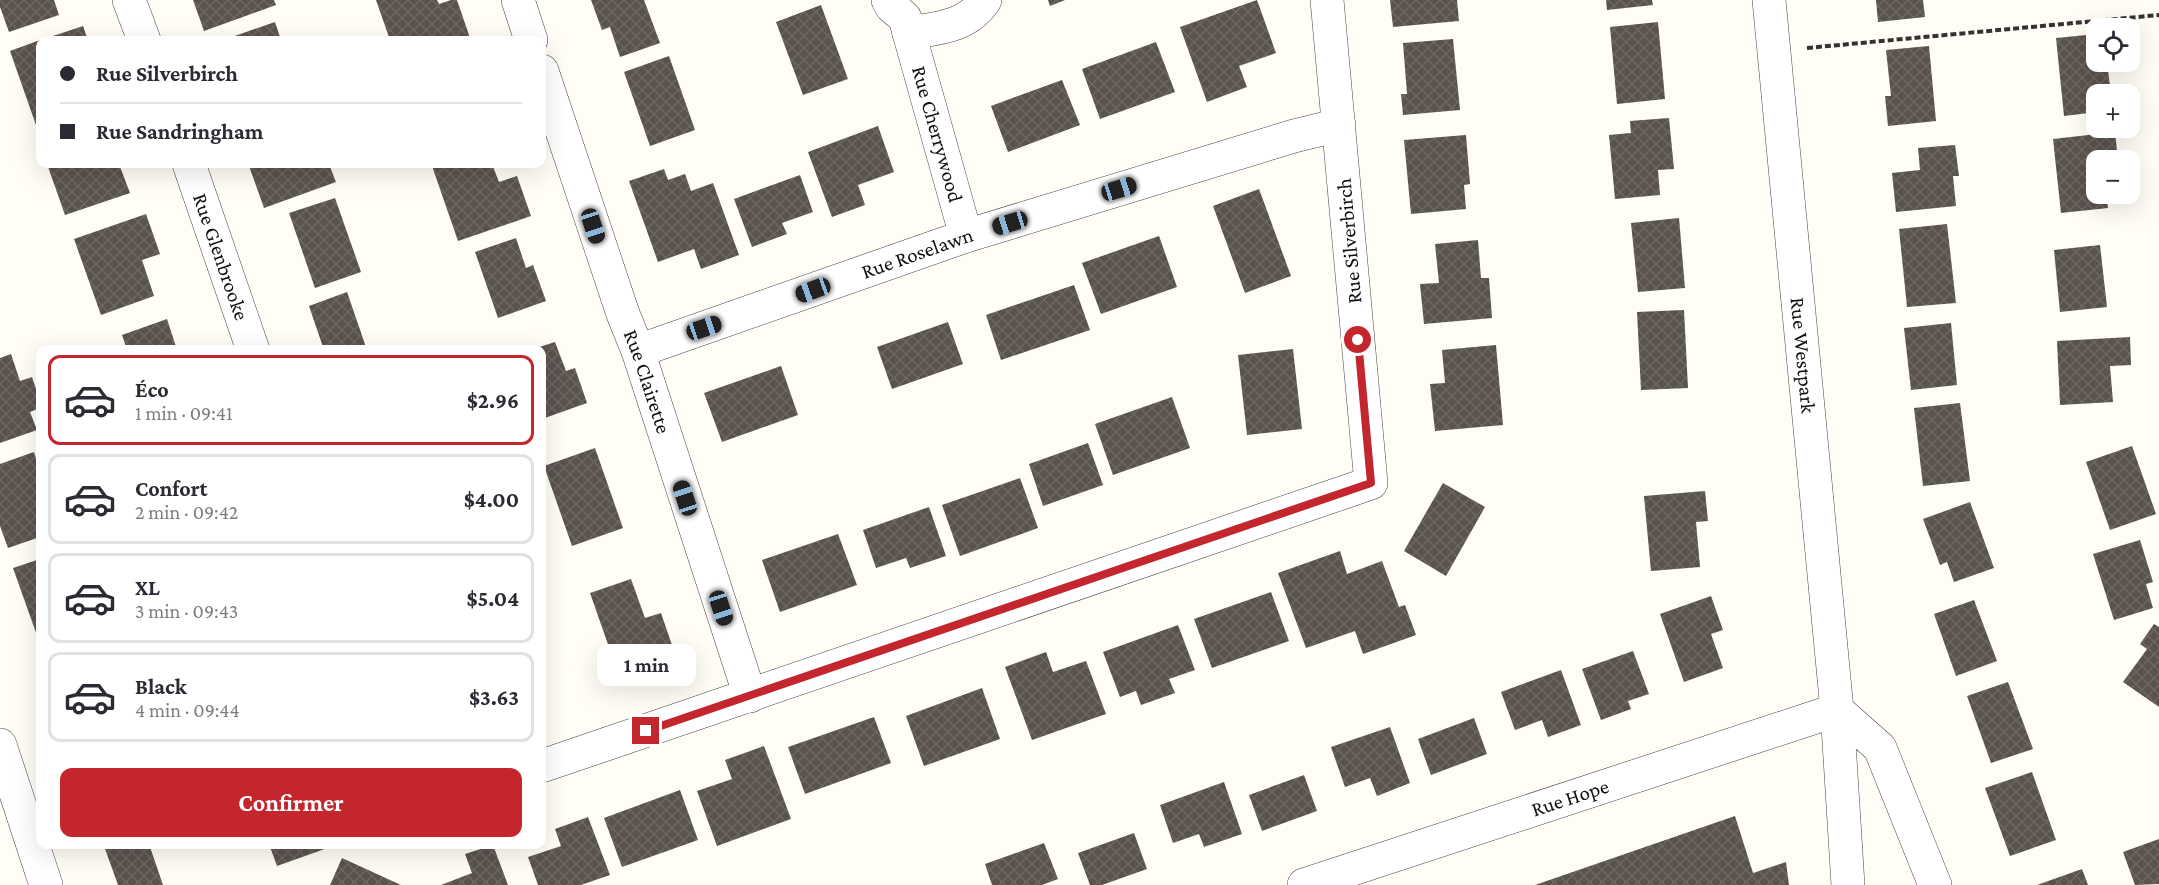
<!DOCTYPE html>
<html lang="fr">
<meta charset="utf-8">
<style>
:root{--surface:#fff;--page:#f2f2f3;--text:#2b2b33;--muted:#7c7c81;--line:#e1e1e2;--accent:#c4262e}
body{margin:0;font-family:"Crimson Pro",serif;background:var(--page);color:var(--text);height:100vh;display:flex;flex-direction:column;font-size:22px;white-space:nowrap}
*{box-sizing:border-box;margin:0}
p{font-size:20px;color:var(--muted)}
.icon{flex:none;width:33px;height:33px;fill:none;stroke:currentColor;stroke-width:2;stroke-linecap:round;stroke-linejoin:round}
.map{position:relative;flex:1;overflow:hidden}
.side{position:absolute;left:36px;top:345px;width:510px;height:504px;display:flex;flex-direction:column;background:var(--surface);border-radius:12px;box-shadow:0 6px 24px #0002}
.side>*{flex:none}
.hud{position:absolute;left:36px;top:36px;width:510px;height:132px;border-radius:12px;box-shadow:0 6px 24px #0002;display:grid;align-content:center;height:132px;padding:0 24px;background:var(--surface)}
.tools{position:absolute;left:2086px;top:18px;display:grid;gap:12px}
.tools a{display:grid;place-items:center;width:54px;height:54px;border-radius:12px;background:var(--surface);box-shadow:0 6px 24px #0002;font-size:30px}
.end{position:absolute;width:27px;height:27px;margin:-14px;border:8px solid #c4262e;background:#fff;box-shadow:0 0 0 3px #fff}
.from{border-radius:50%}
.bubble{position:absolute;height:42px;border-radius:12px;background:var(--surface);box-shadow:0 6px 24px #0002;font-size:20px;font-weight:700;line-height:42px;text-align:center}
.car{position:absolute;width:18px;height:36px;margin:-18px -9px;border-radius:8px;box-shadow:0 0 4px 2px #0007;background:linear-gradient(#222 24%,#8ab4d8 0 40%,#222 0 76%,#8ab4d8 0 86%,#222 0)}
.hud b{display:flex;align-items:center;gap:21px;height:57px;font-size:22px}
.hud b+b{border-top:2px solid var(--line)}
.hud i{width:15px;height:15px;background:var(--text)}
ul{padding:10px 0 0;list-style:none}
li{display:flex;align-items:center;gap:18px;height:90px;margin:0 12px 9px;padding:0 12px;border:3px solid var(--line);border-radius:12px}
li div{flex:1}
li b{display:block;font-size:22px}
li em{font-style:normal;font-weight:700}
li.on{border-color:var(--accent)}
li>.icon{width:54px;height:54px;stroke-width:1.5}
.action{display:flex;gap:12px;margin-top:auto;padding:12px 24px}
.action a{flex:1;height:69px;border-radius:12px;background:var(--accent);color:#fff;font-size:24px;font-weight:700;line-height:69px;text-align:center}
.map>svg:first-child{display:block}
</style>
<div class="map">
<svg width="2159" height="885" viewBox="0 0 2159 885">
<defs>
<pattern id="building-cross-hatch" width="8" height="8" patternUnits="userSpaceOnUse" patternTransform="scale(1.5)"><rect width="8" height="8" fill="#5a524d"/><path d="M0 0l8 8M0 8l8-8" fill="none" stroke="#6d6662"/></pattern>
</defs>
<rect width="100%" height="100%" fill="#fffdf5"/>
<g fill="url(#building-cross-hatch)">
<path d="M0 0H54L59 15 9 32 0 7Z"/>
<path d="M193 0H274L276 5 204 31Z"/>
<path d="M376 0H437L439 4 451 0H457L470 38 462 40H390Z"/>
<path d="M591 0H644L660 43 620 57 610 27 602 30Z"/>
<path d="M1048 0H1065L1050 6Z"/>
<path d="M1257 0 1276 53 1239 66 1247 87 1207 102 1180 27Z"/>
<path d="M1390 0H1457L1459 21 1393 27Z"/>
<path d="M1606 0H1652L1653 5 1607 10Z"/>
<path d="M1876 0H1923L1925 17 1878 22Z"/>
<path d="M821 5 848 79 803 95 776 22Z"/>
<path d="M275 22 281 40H230L229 38Z"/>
<path d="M1658 22 1665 99 1617 104 1610 27Z"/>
<path d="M83 26 88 40H41Z"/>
<path d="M2097 34V62H2107L2111 94H2097V112L2064 116 2056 38Z"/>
<path d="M1453 39 1460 110 1403 115 1401 94H1407L1403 43Z"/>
<path d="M40 40V127L37 128 10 51Z"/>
<path d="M1156 42 1175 92 1100 119 1082 69Z"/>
<path d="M1929 46 1936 121 1888 126 1885 96H1891L1886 50Z"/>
<path d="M669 56 695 130 650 146 624 72Z"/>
<path d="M1062 80 1080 125 1008 152 991 106Z"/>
<path d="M1669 118 1674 169 1658 170 1660 195 1615 199 1609 135 1631 133 1630 121Z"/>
<path d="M878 126 894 172 858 185 865 205 832 217 808 152Z"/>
<path d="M2115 132 2118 160H2097V194H2106L2108 208 2061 213 2053 139Z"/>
<path d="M1466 135 1470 184 1464 185 1466 209 1411 214 1404 140Z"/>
<path d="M1955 145 1959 176H1953L1956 206 1896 212 1892 173 1920 170 1918 148Z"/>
<path d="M47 164H119L130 193 65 215Z"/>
<path d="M257 164H329L336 182 264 208 249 166Z"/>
<path d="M438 164H492L499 182 517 176 531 216 458 241 432 166Z"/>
<path d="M664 169 668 180 685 174 691 191 713 183 739 255 701 269 694 249 658 262 629 181Z"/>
<path d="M800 175 813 212 782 223 787 234 752 247 734 199Z"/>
<path d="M1259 189 1291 276 1245 293 1213 206Z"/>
<path d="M335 198 361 272 315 288 289 213Z"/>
<path d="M146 214 160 254 142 260 154 296 101 315 74 239Z"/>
<path d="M1679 218 1685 288 1638 292 1631 223Z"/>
<path d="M1947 224 1956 303 1907 307 1899 229Z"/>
<path d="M1159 236 1177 287 1101 314 1082 263Z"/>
<path d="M516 238 526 268 533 265 546 301 498 318 475 252Z"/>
<path d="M1478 240 1481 278H1489L1492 318 1424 324 1420 284 1439 283 1435 244Z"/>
<path d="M2100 245 2107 307 2060 312 2054 250Z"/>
<path d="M1074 285 1090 330 1001 360 986 315Z"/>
<path d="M347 292 367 350H324L309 306Z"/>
<path d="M1684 310 1688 388 1641 390 1637 312Z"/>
<path d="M167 319 177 350H127L122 335Z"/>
<path d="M948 322 963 364 892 389 877 347Z"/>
<path d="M1951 323 1957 385 1911 390 1904 328Z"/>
<path d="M2130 337 2131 365 2110 366 2113 402 2060 405 2057 341Z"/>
<path d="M555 342 566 371 575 368 587 403 542 419V350L533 349Z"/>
<path d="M1496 345 1503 425 1435 431 1430 384 1445 383 1442 350Z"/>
<path d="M1293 349 1302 429 1247 435 1238 355Z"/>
<path d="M11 354 20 381 32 377 40 401V408L30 412 37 430 0 443V358Z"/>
<path d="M781 366 798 415 722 442 704 393Z"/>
<path d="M1172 397 1190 448 1113 475 1095 424Z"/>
<path d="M1960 403 1970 481 1923 486 1914 408Z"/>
<path d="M1088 443 1103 485 1043 506 1029 464Z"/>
<path d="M2132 446 2156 514 2110 530 2086 462Z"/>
<path d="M595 448 623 528 572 546 544 466Z"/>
<path d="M34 452 40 471V537L8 548 0 526V464Z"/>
<path d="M1020 478 1038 528 960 556 942 505Z"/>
<path d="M1443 483 1485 507 1446 576 1404 551Z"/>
<path d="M1705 491 1708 521 1696 522 1700 567 1651 571 1644 496Z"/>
<path d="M1970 502 1994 568 1954 582 1947 562 1940 565 1923 519Z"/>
<path d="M929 507 946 556 910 568 906 558 876 568 863 530Z"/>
<path d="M838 534 857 585 780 612 762 560Z"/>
<path d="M2140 540 2153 582 2146 584 2153 608 2114 620 2093 554Z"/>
<path d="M1340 551 1347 574 1382 561 1399 607 1405 605 1416 635 1363 654 1355 631 1306 648 1278 573Z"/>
<path d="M40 559V644L13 568Z"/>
<path d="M631 579 645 618 661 613 674 651 617 670 590 593Z"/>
<path d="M1271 592 1289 641 1212 668 1194 619Z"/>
<path d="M1711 596 1723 630 1711 634 1723 668 1684 682 1660 614Z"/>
<path d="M1974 600 1997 661 1956 676 1934 614Z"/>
<path d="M2154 624 2159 627V707L2123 682 2147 649 2140 644Z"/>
<path d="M1178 625 1195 670 1169 679 1175 693 1141 705 1136 691 1120 697 1103 652Z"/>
<path d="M1633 651 1649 694 1628 701 1631 709 1601 720 1582 669Z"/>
<path d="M1046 652 1053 672 1086 661 1106 714 1032 740 1005 667Z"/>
<path d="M1561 670 1581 725 1548 737 1542 720 1515 730 1501 692Z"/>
<path d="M2008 682 2033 749 1991 763 1967 696Z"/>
<path d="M982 688 1000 739 924 766 906 716Z"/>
<path d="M874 717 891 763 805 794 788 747Z"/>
<path d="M1474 718 1487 754 1431 775 1418 739Z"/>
<path d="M1390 727 1410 783 1377 796 1370 778 1345 787 1331 747Z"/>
<path d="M764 746 791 819 717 846 697 791 732 779 725 760Z"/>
<path d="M2032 772 2056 840 2010 856 1985 788Z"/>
<path d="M1304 775 1317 811 1262 831 1249 795Z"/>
<path d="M1224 782 1242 834 1204 847 1199 834 1173 843 1160 805Z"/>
<path d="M680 790 698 840 622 867 604 818Z"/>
<path d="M1735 816 1753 873 1786 862 1789 885H1535Z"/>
<path d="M588 817 610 875 581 885H538L528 857 561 846 555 829Z"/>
<path d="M1134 833 1147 869 1102 885H1090L1078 853Z"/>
<path d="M2159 839V884L2135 885 2123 852Z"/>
<path d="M1044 843 1058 879 1042 885H992L985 864Z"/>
<path d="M108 844H149L163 885H118L104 846Z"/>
<path d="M269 844H336V845L277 866Z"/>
<path d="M493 845 508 885H441L472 873 465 854Z"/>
<path d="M342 858 401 885H330Z"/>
<path d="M2082 869 2088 885H2037Z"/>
</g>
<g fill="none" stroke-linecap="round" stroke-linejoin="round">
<defs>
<g id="minor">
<path d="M129 0 144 40"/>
<path d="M518 0 531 40"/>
<path d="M888 0 891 6 905 18 909 33C939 28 967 27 985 0"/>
<path id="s1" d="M1769 0 1837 710 1848 885"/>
<path id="s2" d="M909 33 966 236"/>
<path id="s3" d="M542 71 623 314 638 351 750 696"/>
<path id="s4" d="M189 164 253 350"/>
<path id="s5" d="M638 351 966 236 1294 136 1339 125"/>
<path d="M0 745 46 885"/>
<path d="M542 766 1371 483 1327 0"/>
<path id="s6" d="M1304 885 1837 710 1880 748 1935 885"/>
</g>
</defs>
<use href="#minor" stroke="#444" stroke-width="34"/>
<path stroke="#333" stroke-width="4" stroke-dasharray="6 3" stroke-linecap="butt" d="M1807 48 2159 15"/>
<use href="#minor" stroke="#fff" stroke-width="33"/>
</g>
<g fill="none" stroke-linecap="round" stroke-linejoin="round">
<path stroke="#c4262e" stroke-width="8" d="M646 731 1371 483 1358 340"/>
</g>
<g text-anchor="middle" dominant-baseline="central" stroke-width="6" stroke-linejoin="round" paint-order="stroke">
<g font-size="21" fill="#111" stroke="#fff">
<text stroke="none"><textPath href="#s2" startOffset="105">Rue Cherrywood</textPath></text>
<text transform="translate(1349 241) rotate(-95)">Rue Silverbirch</text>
<text stroke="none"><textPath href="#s5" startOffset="296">Rue Roselawn</textPath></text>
<text stroke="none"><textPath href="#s4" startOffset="98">Rue Glenbrooke</textPath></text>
<text stroke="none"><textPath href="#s1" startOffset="357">Rue Westpark</textPath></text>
<text stroke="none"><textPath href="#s3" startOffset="328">Rue Clairette</textPath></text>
<text stroke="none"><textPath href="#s6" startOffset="280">Rue Hope</textPath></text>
</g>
</g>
</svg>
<div class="tools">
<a><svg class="icon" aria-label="locate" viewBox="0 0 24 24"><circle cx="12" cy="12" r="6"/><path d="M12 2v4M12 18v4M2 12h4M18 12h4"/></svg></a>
<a>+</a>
<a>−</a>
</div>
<i class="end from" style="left:1358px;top:340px"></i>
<i class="end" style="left:646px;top:731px"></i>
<div class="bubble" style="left:597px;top:644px;width:99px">1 min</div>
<i class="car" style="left:1119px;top:189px;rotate:73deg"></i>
<i class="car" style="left:1010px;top:223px;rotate:253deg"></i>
<i class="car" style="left:593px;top:226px;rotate:162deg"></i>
<i class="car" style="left:813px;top:290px;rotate:250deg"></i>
<i class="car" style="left:704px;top:328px;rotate:71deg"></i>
<i class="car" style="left:685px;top:498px;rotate:342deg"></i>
<i class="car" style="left:721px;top:608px;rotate:162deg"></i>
<div class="hud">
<b><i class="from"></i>Rue Silverbirch</b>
<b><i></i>Rue Sandringham</b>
</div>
<section class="side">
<ul>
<li class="on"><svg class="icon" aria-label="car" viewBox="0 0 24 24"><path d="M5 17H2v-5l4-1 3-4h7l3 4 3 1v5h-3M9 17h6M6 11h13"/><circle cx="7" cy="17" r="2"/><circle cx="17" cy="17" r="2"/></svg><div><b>Éco</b><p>1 min · 09:41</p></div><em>$2.96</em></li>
<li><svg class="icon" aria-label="car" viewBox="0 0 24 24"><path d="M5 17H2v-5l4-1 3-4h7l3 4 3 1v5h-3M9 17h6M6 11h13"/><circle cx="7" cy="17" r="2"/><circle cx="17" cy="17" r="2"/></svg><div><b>Confort</b><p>2 min · 09:42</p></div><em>$4.00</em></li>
<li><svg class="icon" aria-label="car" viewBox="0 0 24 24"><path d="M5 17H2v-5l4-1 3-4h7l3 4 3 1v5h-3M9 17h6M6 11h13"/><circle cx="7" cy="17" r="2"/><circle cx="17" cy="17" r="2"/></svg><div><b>XL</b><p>3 min · 09:43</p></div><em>$5.04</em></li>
<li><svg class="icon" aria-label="car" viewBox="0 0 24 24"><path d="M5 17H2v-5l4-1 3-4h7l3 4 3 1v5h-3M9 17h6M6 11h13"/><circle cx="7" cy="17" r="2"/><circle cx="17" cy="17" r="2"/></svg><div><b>Black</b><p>4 min · 09:44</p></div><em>$3.63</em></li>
</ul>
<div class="action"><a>Confirmer</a></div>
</section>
</div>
